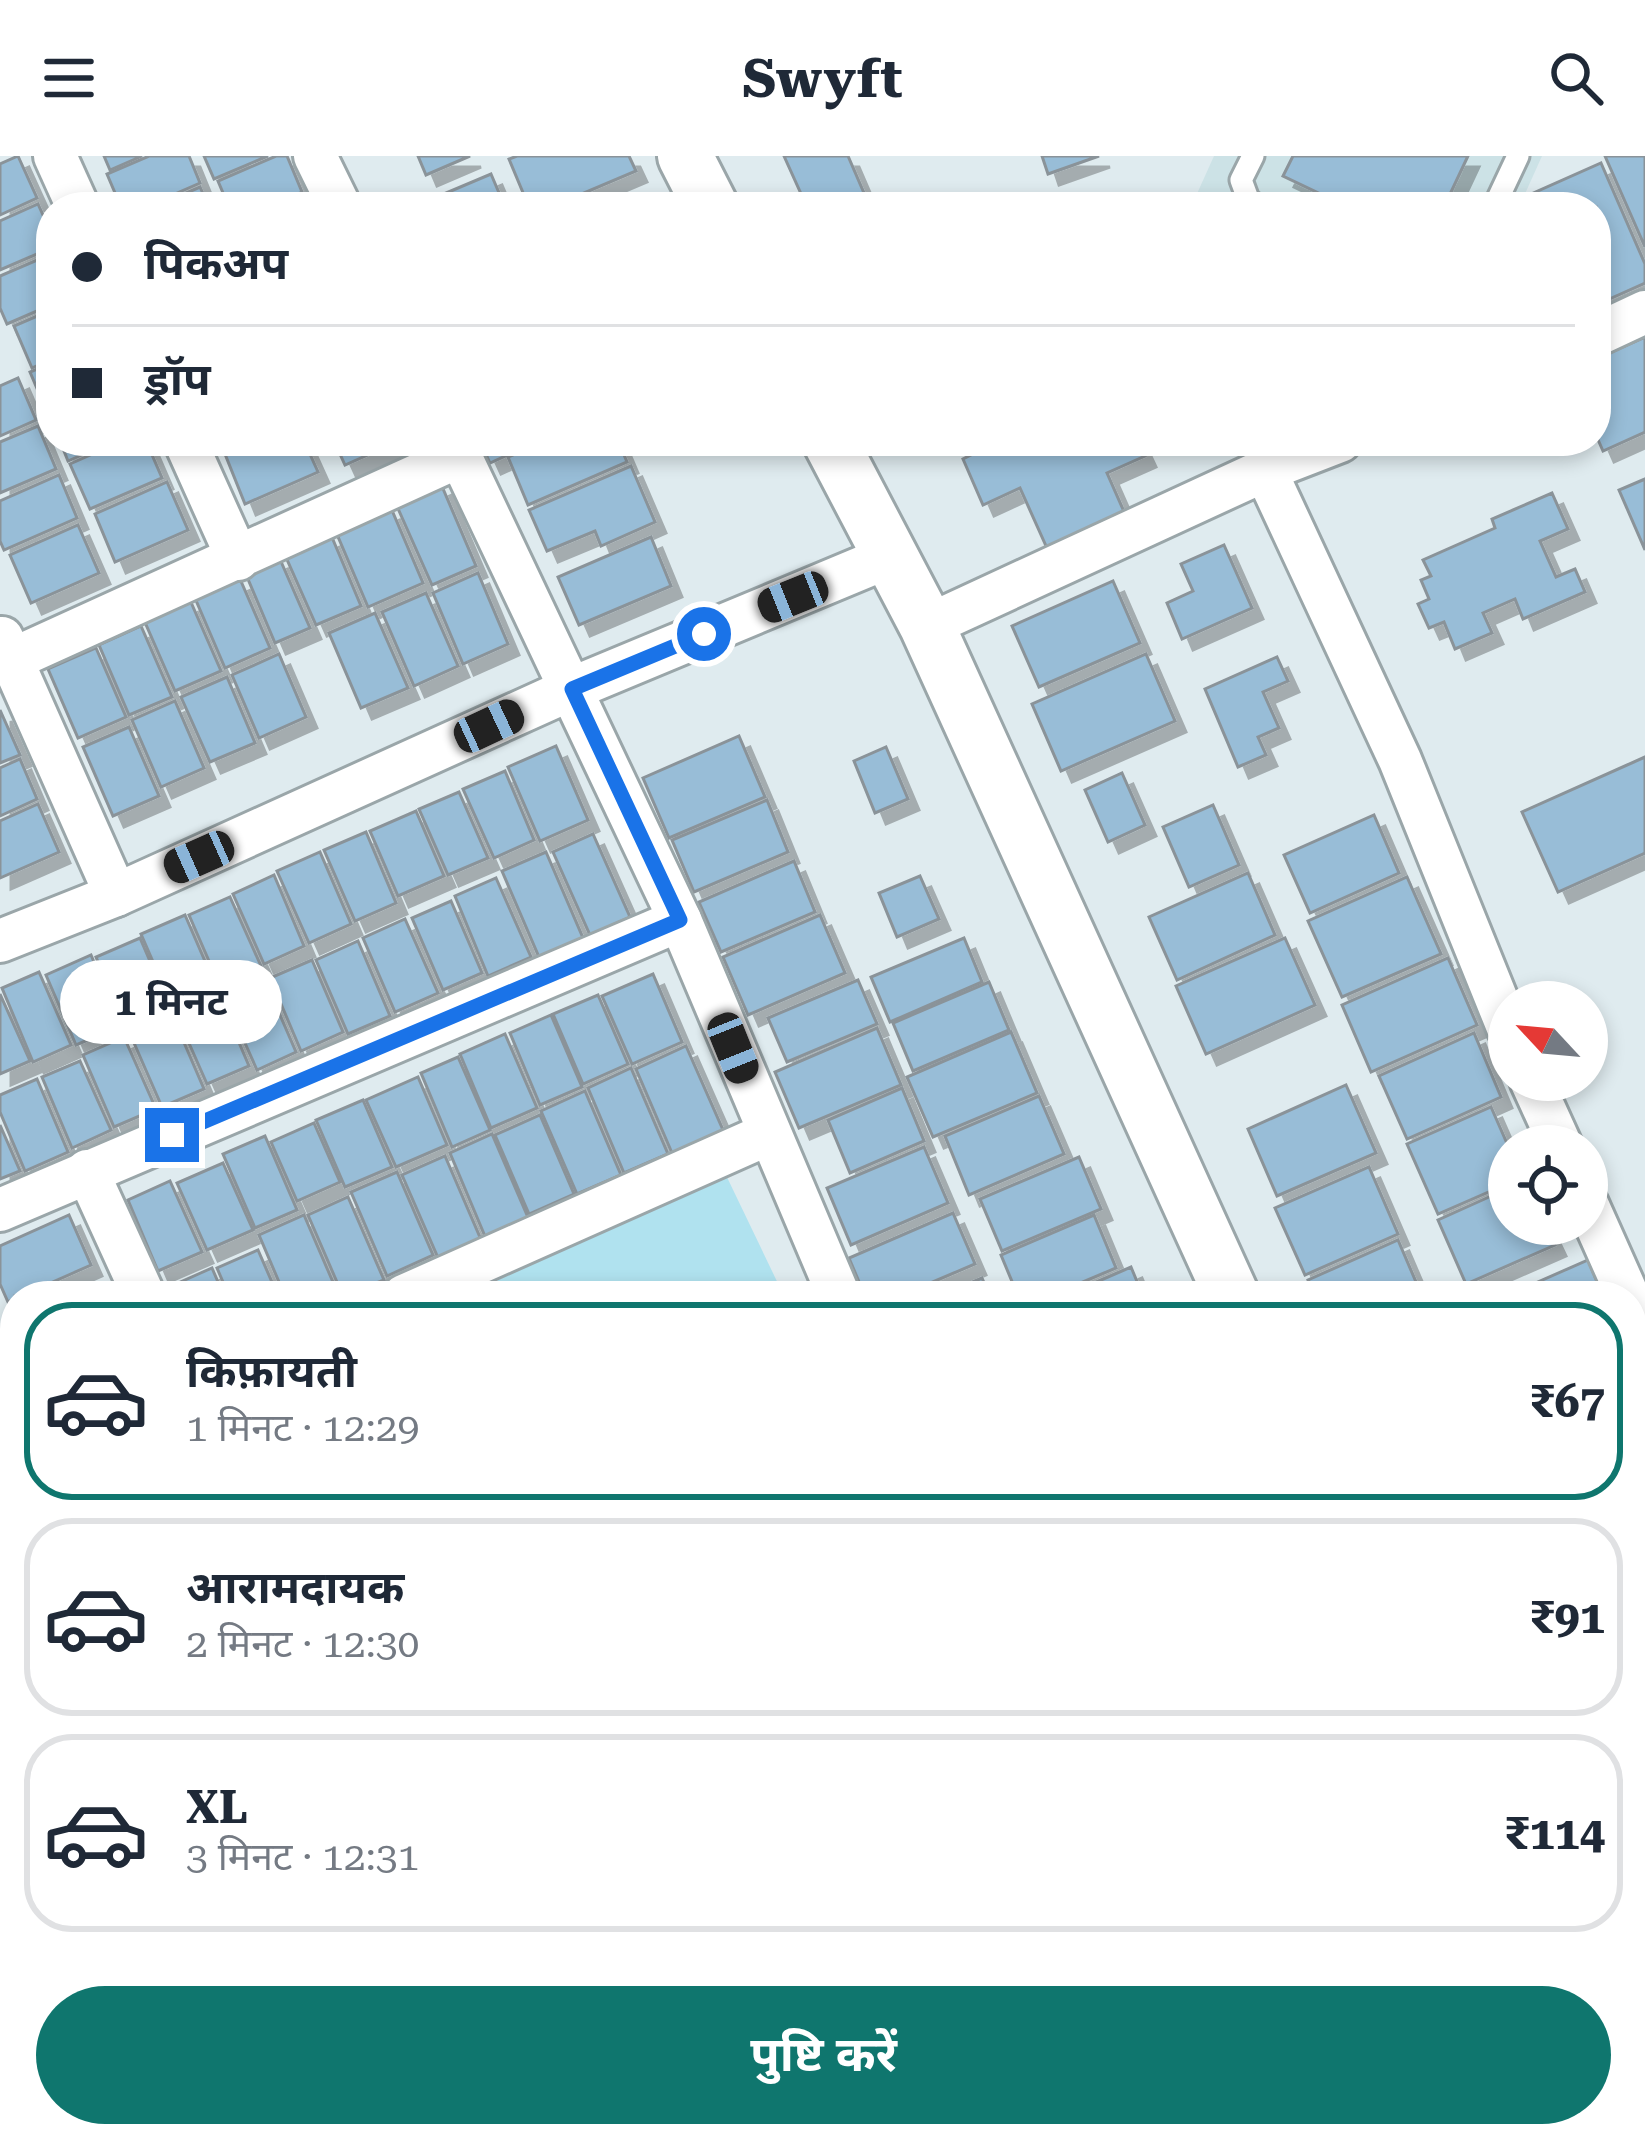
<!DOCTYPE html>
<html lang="hi">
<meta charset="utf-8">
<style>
:root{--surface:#fff;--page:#f6f6f7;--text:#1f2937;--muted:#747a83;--line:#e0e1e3;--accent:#0f766e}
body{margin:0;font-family:"Roboto Serif","Noto Sans Devanagari",serif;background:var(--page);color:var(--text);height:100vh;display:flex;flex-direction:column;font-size:45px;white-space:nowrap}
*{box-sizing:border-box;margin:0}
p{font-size:39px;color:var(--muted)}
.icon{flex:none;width:66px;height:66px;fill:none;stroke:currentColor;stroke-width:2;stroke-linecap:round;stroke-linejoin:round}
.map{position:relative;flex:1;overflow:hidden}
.sheet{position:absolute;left:0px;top:1125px;width:1647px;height:867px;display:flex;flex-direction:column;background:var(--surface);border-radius:48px 48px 0 0;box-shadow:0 6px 18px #0003}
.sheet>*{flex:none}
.banner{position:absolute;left:36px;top:36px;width:1575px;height:264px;border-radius:48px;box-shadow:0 6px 18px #0003;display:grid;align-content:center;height:264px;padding:0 36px;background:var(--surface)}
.needle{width:78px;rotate:296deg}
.tools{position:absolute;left:1488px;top:825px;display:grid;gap:24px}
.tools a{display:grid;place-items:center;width:120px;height:120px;border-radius:50%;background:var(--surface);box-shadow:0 6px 18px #0003;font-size:60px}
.end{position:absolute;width:54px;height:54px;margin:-27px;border:15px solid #1a73e8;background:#fff;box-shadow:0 0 0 6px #fff}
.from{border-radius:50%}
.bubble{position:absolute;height:84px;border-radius:42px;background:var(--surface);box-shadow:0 6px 18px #0003;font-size:39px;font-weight:700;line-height:84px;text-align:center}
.car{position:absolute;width:36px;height:72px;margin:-36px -18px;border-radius:15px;box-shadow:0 0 9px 3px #0007;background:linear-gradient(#222 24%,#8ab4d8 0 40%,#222 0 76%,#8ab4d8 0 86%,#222 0)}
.banner b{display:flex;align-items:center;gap:42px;height:114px;font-size:45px}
.banner b+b{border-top:3px solid var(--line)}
.banner i{width:30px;height:30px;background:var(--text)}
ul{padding:21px 0 0;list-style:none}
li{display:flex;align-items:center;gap:36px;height:198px;margin:0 24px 18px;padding:0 12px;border:6px solid var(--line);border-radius:48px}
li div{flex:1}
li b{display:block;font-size:45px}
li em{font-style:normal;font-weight:700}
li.current{border-color:var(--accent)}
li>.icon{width:108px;height:108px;stroke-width:1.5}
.button{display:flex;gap:24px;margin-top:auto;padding:24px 36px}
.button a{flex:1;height:138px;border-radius:72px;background:var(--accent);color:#fff;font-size:48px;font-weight:700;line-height:138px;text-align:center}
header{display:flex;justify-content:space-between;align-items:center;height:156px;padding:0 36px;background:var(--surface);font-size:54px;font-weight:700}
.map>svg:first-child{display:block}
</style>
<header><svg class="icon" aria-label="menu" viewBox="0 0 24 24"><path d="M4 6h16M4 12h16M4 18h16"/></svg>Swyft<svg class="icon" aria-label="search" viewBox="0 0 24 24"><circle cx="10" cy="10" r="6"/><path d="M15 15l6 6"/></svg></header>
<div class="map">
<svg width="1645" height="1990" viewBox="0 0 1645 1990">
<defs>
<filter id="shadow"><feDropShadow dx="11" dy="11" stdDeviation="0" flood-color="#0004"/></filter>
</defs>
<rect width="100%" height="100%" fill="#dfebef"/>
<path fill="#cce2e6" d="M1214 0H1542L1519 51H1191Z"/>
<path fill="#b0e2ef" d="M724 1015 784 1140H465Z"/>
<g fill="#98bdd7" stroke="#8a9399" stroke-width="3" filter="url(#shadow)">
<path d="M18 0 37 42 0 59V8Z"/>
<path d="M104 0H142L110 14Z"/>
<path d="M149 0H189L200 27 145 51H121L107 18Z"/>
<path d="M204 0H268L214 23Z"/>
<path d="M276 0H287L302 36 268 51H229L218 25Z"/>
<path d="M418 0H470L426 19Z"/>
<path d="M517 0H629L636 15 551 51H529L509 3Z"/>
<path d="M784 0H848L870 51H807Z"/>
<path d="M1042 0H1099L1048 18Z"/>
<path d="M1293 0H1468L1444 51H1348L1283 20Z"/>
<path d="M1605 0H1645V91Z"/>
<path d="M1601 7 1645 108V127L1596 149V51H1535L1529 39Z"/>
<path d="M491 18 505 51H413Z"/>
<path d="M200 31 209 51H154Z"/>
<path d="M306 38 312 51H276Z"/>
<path d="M38 48 51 77V92L0 114V65Z"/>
<path d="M51 98V149L7 168 0 152V120Z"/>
<path d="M51 154V203L32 212 14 170Z"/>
<path d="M1645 181V276L1603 295 1596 279V203Z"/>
<path d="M51 207V263H50L30 216Z"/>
<path d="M18 222 36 264 0 280V230Z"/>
<path d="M38 270 56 313 0 337V286Z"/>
<path d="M60 285H113L68 305Z"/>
<path d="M122 285H146L162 322 90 353 70 308Z"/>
<path d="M255 285H304L318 316 245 348 225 298Z"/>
<path d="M334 285H399L345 309Z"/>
<path d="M480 285H538L490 307Z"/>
<path d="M545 285H618L627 306 528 349 508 301Z"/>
<path d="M999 285H1138L1145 300 1107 317 1129 367 1051 401 1020 332 983 349 963 303Z"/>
<path d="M631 310 655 366 601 390 595 375 547 395 529 354Z"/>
<path d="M59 319 77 362 4 394 0 385V345Z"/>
<path d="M1645 323V394L1619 334Z"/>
<path d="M167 326 188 374 115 406 95 358Z"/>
<path d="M441 328 476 410 432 429 396 348Z"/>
<path d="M1552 337 1568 373 1540 385 1556 421 1575 413 1585 436 1523 463 1515 443 1483 457 1492 477 1455 493 1444 466 1429 472 1418 448 1429 443 1421 424 1431 420 1423 404 1495 372 1492 363Z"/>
<path d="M391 352 423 427 368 451 336 376Z"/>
<path d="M78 369 99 417 31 447 10 399Z"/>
<path d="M331 379 361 450 316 469 285 399Z"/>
<path d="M651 381 671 430 579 469 558 421Z"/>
<path d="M1224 389 1252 452 1182 483 1167 447 1193 435 1181 408Z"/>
<path d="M279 401 310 472 275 487 245 416Z"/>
<path d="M478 417 508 488 463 508 433 437Z"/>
<path d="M240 423 270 492 225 512 195 442Z"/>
<path d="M1113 425 1140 487 1039 531 1012 470Z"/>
<path d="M426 437 458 510 414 530 382 456Z"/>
<path d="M190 444 221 515 175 535 144 464Z"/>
<path d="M375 457 408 532 361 552 329 477Z"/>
<path d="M141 470 172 541 129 559 99 489Z"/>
<path d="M96 492 126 561 78 582 48 513Z"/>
<path d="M279 498 306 561 259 582 232 519Z"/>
<path d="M1146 498 1175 565 1061 615 1032 548Z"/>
<path d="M1277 501 1288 525 1263 536 1279 572 1258 581 1266 599 1238 611 1205 533Z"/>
<path d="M227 521 255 587 210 606 181 541Z"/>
<path d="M175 545 204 612 161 631 132 564Z"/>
<path d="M0 554 20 599 0 607Z"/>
<path d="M129 571 159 640 113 660 83 591Z"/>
<path d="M739 580 765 641 669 682 643 622Z"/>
<path d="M556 590 588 664 540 685 508 611Z"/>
<path d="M886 591 908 643 875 657 854 605Z"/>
<path d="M1645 601V697L1558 736 1522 656Z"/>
<path d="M20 603 37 643 0 660V612Z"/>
<path d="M505 615 534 684 494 702 463 633Z"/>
<path d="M1122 617 1145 669 1108 686 1085 634Z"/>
<path d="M459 636 488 702 448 719 419 653Z"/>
<path d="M767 644 788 696 694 736 672 684Z"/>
<path d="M38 648 59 696 0 722V665Z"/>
<path d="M1213 649 1239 709 1189 731 1163 671Z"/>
<path d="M416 655 444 720 398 740 370 675Z"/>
<path d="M1374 659 1399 717 1310 757 1284 699Z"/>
<path d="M366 676 396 747 355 765 324 694Z"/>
<path d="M593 678 630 761 590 779 553 696Z"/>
<path d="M320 696 351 768 309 787 277 715Z"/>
<path d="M546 696 583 782 539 801 502 715Z"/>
<path d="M794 705 815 756 721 796 699 746Z"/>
<path d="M1248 717 1275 779 1177 824 1149 761Z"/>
<path d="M274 719 304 790 264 808 233 738Z"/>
<path d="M920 720 939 763 897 781 879 737Z"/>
<path d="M1407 721 1441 798 1342 841 1308 765Z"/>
<path d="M496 722 531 801 488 820 455 740Z"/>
<path d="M230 741 261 810 219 828 189 759Z"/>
<path d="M451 745 482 817 443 834 412 762Z"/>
<path d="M185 759 214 826 170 845 141 778Z"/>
<path d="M820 759 845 817 748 859 723 801Z"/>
<path d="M405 763 438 837 395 856 363 782Z"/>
<path d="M140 782 168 847 124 867 96 801Z"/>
<path d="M964 782 982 826 890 866 871 821Z"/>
<path d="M1285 782 1315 849 1206 898 1176 830Z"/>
<path d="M358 785 390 860 348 878 316 804Z"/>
<path d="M91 799 121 870 76 889 46 819Z"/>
<path d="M1448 802 1477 869 1371 916 1342 849Z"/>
<path d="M312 804 343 876 301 895 270 822Z"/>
<path d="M39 816 71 889 33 906 2 832Z"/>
<path d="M653 818 682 886 632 908 602 840Z"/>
<path d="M264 822 296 896 257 914 224 840Z"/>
<path d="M858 824 877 868 787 906 768 862Z"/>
<path d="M989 826 1009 874 913 915 893 867Z"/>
<path d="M0 838 30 905 0 918Z"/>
<path d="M598 839 628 908 583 928 553 858Z"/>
<path d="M220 842 249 910 207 928 177 860Z"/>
<path d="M551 859 582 931 540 949 510 877Z"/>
<path d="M173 861 204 933 162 951 131 880Z"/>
<path d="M877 872 901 929 799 972 775 916Z"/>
<path d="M1011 876 1037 937 933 981 907 921Z"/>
<path d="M1474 877 1501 941 1407 983 1379 920Z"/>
<path d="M505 878 537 952 491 972 460 898Z"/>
<path d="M124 881 156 953 114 971 83 899Z"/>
<path d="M686 890 723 974 672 997 636 913Z"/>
<path d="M458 901 490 974 452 991 421 917Z"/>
<path d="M80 905 111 974 72 992 42 921Z"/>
<path d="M631 912 668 998 624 1017 588 932Z"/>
<path d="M418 921 447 989 396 1011 366 944Z"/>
<path d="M37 923 68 996 25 1015 0 956V939Z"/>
<path d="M1346 929 1376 997 1277 1040 1248 973Z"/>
<path d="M902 932 924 985 850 1017 828 964Z"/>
<path d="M585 935 621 1019 577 1038 541 955Z"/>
<path d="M1039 940 1064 998 969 1039 945 980Z"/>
<path d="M363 944 392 1011 345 1031 316 964Z"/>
<path d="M1491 951 1509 992V1027L1438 1058 1407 988Z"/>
<path d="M540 959 574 1038 529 1058 495 979Z"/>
<path d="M314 967 340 1026 297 1045 271 986Z"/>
<path d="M0 969 20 1015 0 1023Z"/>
<path d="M492 978 530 1066 487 1085 450 997Z"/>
<path d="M265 980 297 1054 255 1072 223 998Z"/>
<path d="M924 991 948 1047 851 1089 827 1032Z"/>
<path d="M445 1000 482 1086 439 1104 402 1019Z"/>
<path d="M1079 1001 1101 1053 1002 1095 980 1043Z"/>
<path d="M223 1007 253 1074 207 1094 177 1027Z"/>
<path d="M1369 1011 1398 1078 1305 1119 1275 1052Z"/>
<path d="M397 1016 433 1099 387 1120 351 1036Z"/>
<path d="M170 1025 202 1096 158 1115 128 1044Z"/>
<path d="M1509 1032V1068H1545L1555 1089 1466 1128 1438 1064Z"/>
<path d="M348 1041 384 1124 343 1140 308 1059Z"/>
<path d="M953 1057 975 1108 900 1140H865L849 1102Z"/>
<path d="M69 1059 91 1109 21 1140H15V1143L8 1146 0 1128V1090Z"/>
<path d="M304 1059 339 1140H285L259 1079Z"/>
<path d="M1094 1059 1116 1112 1050 1140H1018L1001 1099Z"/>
<path d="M1398 1084 1422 1140H1314L1308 1124Z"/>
<path d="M258 1094 278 1140H229L217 1112Z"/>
<path d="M1588 1104 1603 1140H1506Z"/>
<path d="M1131 1111 1143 1140H1064Z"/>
<path d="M212 1112 224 1140H170L167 1132Z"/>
<path d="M982 1122 990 1140H940Z"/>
<path d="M10 1211 15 1222V1260L0 1266V1215Z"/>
<path d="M1638 1237 1645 1253V1317L1632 1323V1239Z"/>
<path d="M15 1266V1316L0 1323V1273Z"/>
<path d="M1645 1321V1400L1632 1406V1327Z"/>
<path d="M15 1323V1378L0 1385V1329Z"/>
<path d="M15 1384V1433L0 1440V1390Z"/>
<path d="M1645 1407V1480L1632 1486V1413Z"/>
<path d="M1632 1592 1645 1622V1666L1632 1672Z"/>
<path d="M0 1633 15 1667V1674L0 1680Z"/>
<path d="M15 1735V1828L0 1792V1741Z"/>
<path d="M1645 1761V1918L1632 1886V1766Z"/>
<path d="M0 1800 15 1836V1864L0 1870Z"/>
<path d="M15 1879V1977H73L79 1990H18L0 1947V1886Z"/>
<path d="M264 1977H286L291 1990H239L238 1988Z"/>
<path d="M292 1977H342L347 1990H297Z"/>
<path d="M348 1977H404L410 1990H353Z"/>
<path d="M431 1977H458L463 1990H437Z"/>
<path d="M553 1977H577L583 1990H529L528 1988Z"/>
<path d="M581 1977H635L641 1990H586Z"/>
<path d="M638 1977H694L700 1990H644Z"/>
<path d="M1098 1977H1169L1174 1990H1104Z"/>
<path d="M1238 1977H1304L1310 1990H1243Z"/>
<path d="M1445 1977H1526L1532 1990H1451Z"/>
</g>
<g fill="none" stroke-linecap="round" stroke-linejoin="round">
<defs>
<g id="service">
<path d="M1253 0 1241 24 1248 43 1258 51"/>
<path d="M1494 51 1518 0"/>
</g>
<g id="minor">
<path d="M55 0 78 51"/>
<path d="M315 0 340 51"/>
<path d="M1596 179 1645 156"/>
<path d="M185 285 238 403"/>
<path d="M453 285 680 764 839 1140"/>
<path d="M1265 314 1400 604 1509 874"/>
<path d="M927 470 1265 314 1340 285"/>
<path d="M2 482 116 739"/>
<path d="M11 504 460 300"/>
<path d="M0 785 116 739 571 533 888 401"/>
<path d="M1531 924 1561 990"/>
<path d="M87 1015 144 1140"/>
<path d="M1587 1048 1628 1140"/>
<path d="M0 1054 680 764"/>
<path d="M404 1140 768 978"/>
<path d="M1632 1149 1645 1178"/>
<path d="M0 1525 15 1560"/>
<path d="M0 1701 15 1694"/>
<path d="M729 1977 735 1990"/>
<path d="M154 1990 184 1977"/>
<path d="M983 1990 1010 1977"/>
</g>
<g id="tertiary">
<path d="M685 0 711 51"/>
<path d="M830 285 927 470 1232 1140"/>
<path d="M1595 1977 1600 1990"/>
</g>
</defs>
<use href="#service" stroke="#9aa6a9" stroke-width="27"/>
<use href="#minor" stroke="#9aa6a9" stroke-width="48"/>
<use href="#tertiary" stroke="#9aa6a9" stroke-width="60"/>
<use href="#service" stroke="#fff" stroke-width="21"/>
<use href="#minor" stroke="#fff" stroke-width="42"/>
<use href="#tertiary" stroke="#fff" stroke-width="54"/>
</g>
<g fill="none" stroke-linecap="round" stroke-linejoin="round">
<path stroke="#1a73e8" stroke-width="15" d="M172 979 680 764 572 533 704 478"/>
</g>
</svg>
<div class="tools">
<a><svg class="needle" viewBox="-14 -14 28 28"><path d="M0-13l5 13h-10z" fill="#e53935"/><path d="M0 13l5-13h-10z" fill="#747a83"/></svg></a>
<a><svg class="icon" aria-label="locate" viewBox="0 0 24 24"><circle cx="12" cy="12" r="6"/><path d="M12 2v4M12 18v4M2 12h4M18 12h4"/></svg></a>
</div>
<i class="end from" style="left:704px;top:478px"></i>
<i class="end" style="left:172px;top:979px"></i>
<div class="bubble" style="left:60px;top:804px;width:222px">1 मिनट</div>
<i class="car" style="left:793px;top:441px;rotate:248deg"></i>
<i class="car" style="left:489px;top:570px;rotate:65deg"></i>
<i class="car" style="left:199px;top:701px;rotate:246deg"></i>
<i class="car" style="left:733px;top:892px;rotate:158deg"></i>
<div class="banner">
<b><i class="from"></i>पिकअप</b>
<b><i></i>ड्रॉप</b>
</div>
<section class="sheet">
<ul>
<li class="current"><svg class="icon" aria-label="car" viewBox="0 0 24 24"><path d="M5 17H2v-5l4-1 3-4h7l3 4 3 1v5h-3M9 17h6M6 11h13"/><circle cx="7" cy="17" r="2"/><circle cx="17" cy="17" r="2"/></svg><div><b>किफ़ायती</b><p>1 मिनट · 12:29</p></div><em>₹67</em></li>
<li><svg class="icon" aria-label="car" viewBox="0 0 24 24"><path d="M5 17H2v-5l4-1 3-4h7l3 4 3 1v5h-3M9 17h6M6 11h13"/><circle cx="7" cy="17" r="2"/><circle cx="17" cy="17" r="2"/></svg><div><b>आरामदायक</b><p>2 मिनट · 12:30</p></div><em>₹91</em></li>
<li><svg class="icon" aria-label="car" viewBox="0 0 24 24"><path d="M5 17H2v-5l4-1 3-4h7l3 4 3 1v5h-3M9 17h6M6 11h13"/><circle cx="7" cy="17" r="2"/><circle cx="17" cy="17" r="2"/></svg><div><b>XL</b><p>3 मिनट · 12:31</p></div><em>₹114</em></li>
</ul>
<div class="button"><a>पुष्टि करें</a></div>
</section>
</div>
